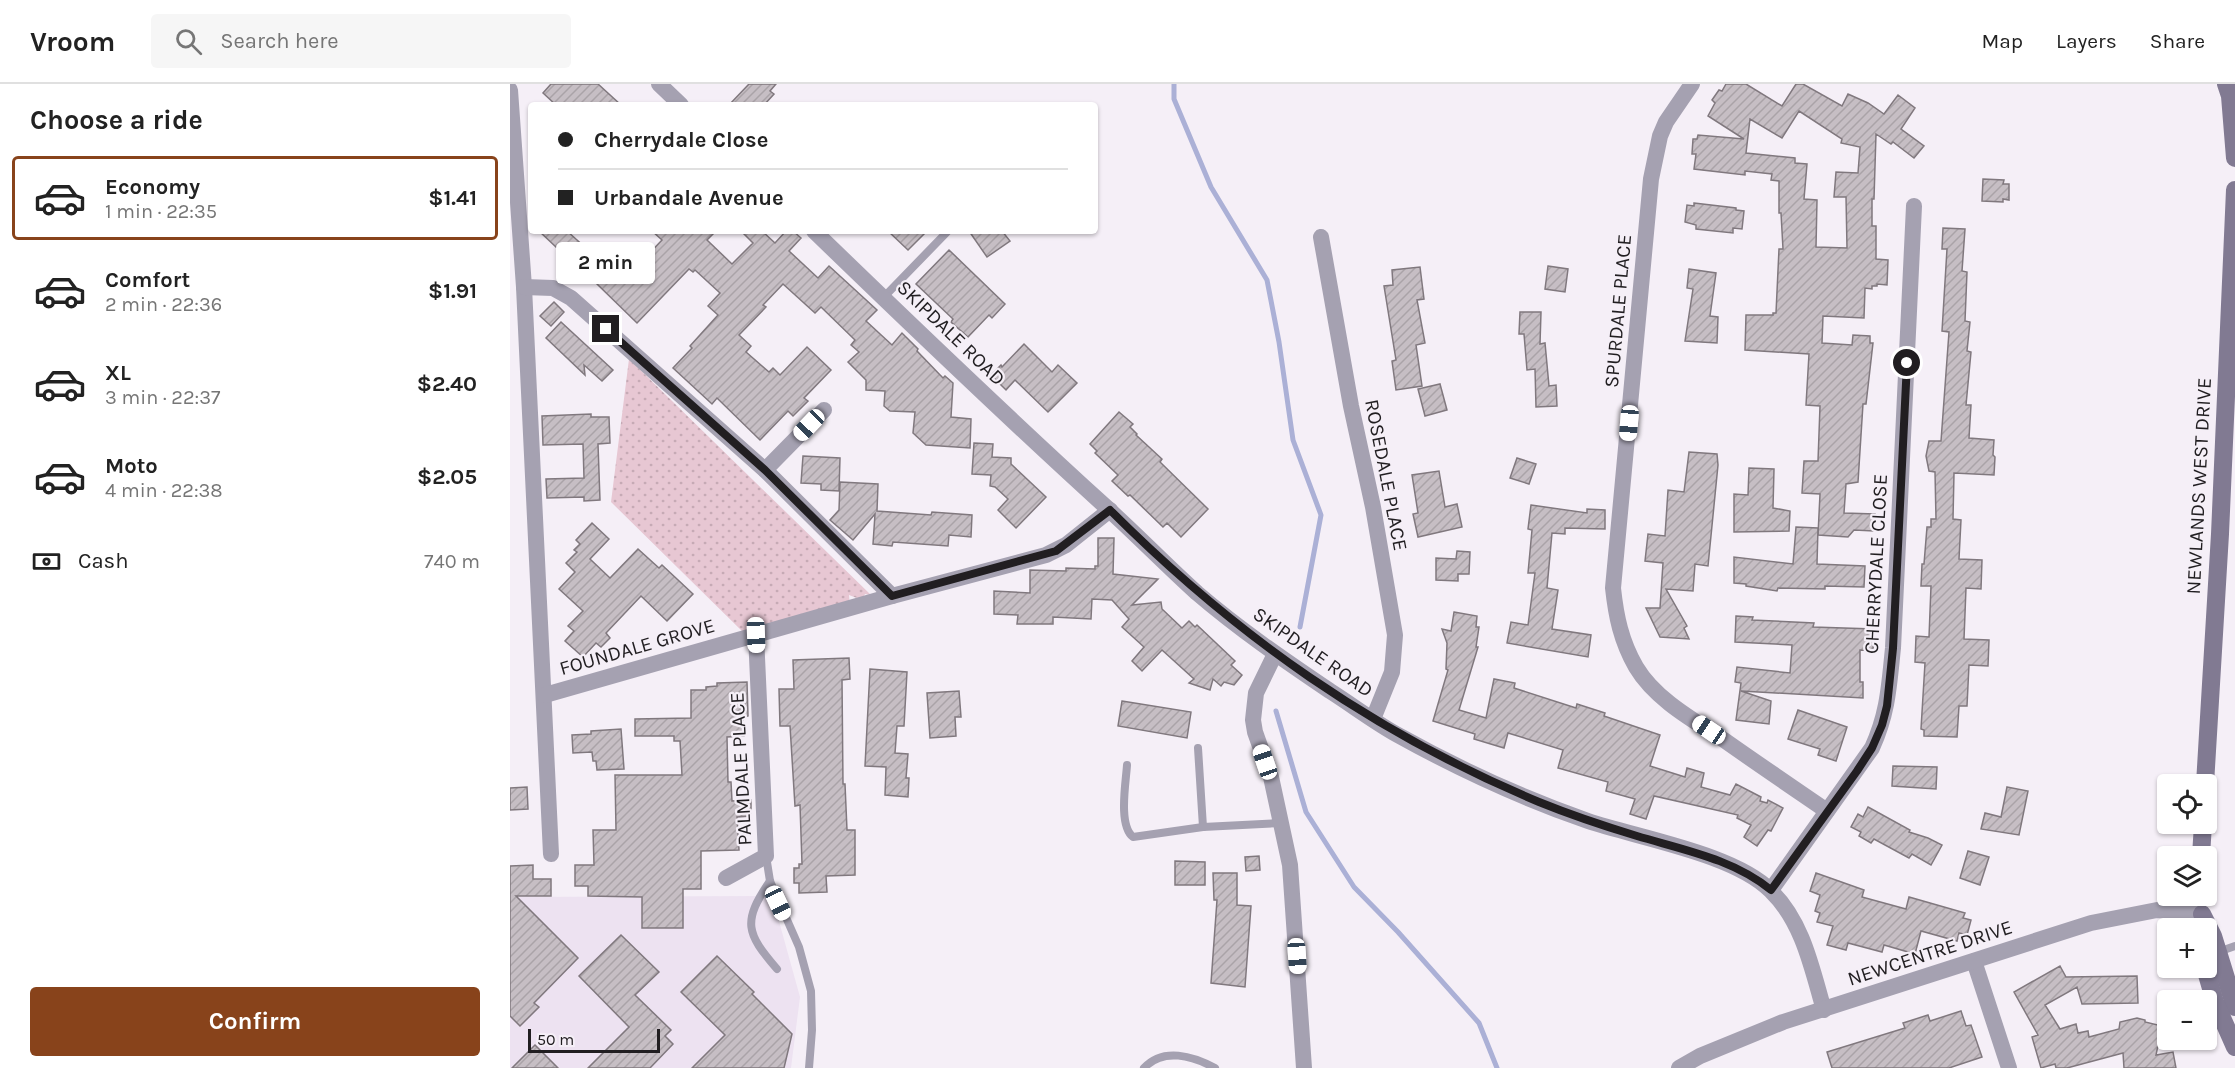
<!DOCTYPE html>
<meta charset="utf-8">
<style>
:root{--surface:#fff;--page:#f6f6f6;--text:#222;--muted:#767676;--line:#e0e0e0;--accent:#88431b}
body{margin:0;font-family:Karla,sans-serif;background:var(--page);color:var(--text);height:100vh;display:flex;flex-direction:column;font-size:22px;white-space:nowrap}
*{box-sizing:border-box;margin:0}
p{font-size:20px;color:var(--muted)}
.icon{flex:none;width:33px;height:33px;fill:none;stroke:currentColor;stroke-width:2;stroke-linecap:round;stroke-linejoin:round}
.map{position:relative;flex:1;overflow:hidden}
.details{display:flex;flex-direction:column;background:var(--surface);width:510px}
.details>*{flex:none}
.top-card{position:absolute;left:18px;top:18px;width:570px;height:132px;border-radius:6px;box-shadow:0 2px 4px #0004;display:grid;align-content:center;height:132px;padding:0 30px;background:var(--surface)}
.controls{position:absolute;left:1647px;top:690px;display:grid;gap:12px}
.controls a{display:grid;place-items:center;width:60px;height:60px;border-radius:6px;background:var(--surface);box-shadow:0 2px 4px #0004;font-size:30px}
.scale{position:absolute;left:18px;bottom:15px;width:132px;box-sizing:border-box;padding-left:6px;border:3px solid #211e21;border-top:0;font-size:16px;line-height:21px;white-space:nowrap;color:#211e21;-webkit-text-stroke:4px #f5eff7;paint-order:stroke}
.end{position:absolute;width:27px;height:27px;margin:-14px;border:8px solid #211e21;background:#fff;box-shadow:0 0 0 3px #fff}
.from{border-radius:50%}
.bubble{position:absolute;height:42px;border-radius:6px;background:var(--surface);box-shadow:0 2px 4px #0004;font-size:20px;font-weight:700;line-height:42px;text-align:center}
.car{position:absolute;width:18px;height:36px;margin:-18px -9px;border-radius:8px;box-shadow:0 0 4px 2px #0007;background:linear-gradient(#fff 24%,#345 0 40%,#fff 0 76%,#345 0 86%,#fff 0)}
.top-card b{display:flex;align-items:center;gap:21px;height:57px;font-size:22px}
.top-card b+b{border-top:2px solid var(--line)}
.top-card i{width:15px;height:15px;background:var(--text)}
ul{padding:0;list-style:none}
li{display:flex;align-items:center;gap:18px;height:84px;margin:0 12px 9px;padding:0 18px;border:3px solid transparent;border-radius:6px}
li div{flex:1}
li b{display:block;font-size:22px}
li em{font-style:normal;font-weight:700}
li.selected{border-color:var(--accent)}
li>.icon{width:54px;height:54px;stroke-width:1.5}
h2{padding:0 30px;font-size:27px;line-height:72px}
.pay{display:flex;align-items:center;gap:15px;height:66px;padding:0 30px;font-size:22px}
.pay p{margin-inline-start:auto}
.button{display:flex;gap:12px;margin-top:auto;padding:12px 30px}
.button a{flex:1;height:69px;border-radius:6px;background:var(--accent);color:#fff;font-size:24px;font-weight:700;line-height:69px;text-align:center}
header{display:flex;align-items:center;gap:36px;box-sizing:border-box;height:84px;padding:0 30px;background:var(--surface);border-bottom:2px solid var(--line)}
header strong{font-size:28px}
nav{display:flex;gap:33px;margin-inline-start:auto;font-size:21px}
.search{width:420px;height:54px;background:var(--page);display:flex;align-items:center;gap:15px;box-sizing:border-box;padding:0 21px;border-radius:6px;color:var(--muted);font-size:22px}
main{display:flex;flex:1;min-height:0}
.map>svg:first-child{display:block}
</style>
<header>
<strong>Vroom</strong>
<div class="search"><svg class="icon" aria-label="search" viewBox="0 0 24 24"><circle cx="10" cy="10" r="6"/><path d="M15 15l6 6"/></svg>Search here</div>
<nav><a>Map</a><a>Layers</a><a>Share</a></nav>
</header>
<main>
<section class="details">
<h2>Choose a ride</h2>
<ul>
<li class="selected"><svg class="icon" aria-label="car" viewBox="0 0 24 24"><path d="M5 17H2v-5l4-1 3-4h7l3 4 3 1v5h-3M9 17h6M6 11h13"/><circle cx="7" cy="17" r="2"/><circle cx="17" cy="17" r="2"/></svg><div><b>Economy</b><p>1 min · 22:35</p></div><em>$1.41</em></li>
<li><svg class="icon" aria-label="car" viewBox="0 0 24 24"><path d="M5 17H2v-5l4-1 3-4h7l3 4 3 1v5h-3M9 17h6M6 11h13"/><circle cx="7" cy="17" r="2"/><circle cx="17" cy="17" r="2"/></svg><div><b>Comfort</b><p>2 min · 22:36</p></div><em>$1.91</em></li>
<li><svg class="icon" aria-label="car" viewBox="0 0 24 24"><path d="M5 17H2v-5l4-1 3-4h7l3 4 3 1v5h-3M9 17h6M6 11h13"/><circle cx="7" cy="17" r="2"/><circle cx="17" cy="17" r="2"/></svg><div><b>XL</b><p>3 min · 22:37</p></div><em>$2.40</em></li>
<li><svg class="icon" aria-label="car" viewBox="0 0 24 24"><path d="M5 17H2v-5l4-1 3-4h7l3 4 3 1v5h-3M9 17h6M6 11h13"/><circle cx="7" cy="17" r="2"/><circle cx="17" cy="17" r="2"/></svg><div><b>Moto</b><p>4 min · 22:38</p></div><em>$2.05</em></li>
</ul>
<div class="pay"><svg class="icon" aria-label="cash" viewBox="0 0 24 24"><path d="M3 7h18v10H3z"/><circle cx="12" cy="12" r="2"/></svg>Cash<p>740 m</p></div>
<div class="button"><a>Confirm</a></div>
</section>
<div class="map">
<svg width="1725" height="984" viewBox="0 0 1725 984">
<defs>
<pattern id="park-dots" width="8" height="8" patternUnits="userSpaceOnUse" patternTransform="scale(1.5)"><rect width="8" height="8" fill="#e7c7d3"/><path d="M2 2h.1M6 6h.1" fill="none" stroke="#c6aab5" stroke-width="1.8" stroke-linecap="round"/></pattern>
<pattern id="building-hatch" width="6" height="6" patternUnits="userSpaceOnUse" patternTransform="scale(1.5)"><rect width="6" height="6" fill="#c6bec4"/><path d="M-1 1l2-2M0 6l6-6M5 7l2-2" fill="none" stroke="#aaa3a8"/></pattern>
</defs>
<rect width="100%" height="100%" fill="#f5eff7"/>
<path fill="#ede2f1" d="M262 812 290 913 281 984H0V813Z"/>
<path fill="url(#park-dots)" d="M119 275 361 511 355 510 352 516 339 511 340 524 235 550 101 418Z"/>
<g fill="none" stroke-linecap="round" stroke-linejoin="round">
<g stroke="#abb0d6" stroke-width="5">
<path d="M664 0V15L701 103 757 196 769 258 783 356 811 431 790 543"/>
<path d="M766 627 796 728 844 803 888 848 969 939 987 984"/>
</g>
</g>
<g fill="url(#building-hatch)" stroke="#80787e" stroke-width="1.5" fill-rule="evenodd">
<path d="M41 0H88L111 21H46L33 9Z"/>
<path d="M239 0H266L260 7 264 10 254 21H219Z"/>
<path d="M1216 0H1236L1272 22 1286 0H1293L1332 22 1338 10 1358 19 1374 30 1388 11 1405 24 1391 45 1414 62 1404 74 1383 58 1381 60 1366 50 1364 115H1362V142H1366V175L1378 176 1377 201 1367 200V202H1362V205L1355 204 1354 234 1313 232 1312 259 1342 261 1343 251 1360 252V259H1363L1356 320H1353L1348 398 1336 400 1334 429 1365 430 1364 447 1344 446 1338 453 1308 451 1310 410 1292 409 1294 377H1308L1310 322 1296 321 1299 270 1235 266 1236 231H1263V229H1266L1269 165H1273L1271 129H1269V97L1261 96 1262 90 1235 87V91L1184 85 1186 70H1182L1183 55H1187L1188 51 1234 55 1198 32 1205 19 1202 16 1209 6 1212 7ZM1289 27 1332 55 1331 59 1350 63 1348 89 1326 88 1324 113H1336L1337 164 1306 163 1307 116 1294 115 1297 80 1285 79V74L1236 69 1240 35 1272 54Z"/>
<path d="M1473 95 1494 96 1493 100H1499V116L1493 115V118L1472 117Z"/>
<path d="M1184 119 1226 124V126L1234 127 1232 145 1223 144V149L1186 145V141L1175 138 1177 121 1184 122Z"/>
<path d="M1433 144 1455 145 1452 187 1457 188 1455 237 1460 238 1457 267 1461 268 1456 321H1461L1459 354 1484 356 1483 371 1485 373 1484 391 1444 389 1443 435 1451 436 1449 475 1472 476 1471 505 1456 504 1454 555 1479 556 1478 582 1459 581 1457 622H1449L1447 653 1414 652V646L1411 645 1415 579 1405 578 1406 552 1419 553 1421 502H1411L1412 480H1414L1417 443H1421V435H1426L1425 388 1419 387 1416 372 1419 357H1431L1439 248 1432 247 1437 165H1432Z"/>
<path d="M29 147H57L77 165 64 180Z"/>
<path d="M142 147H206L197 156 222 180 243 159 231 147H252L265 159 276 147H283L291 154 279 167 308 194 319 182 367 226 356 237 382 261 392 249 408 265 407 267 433 294 435 292 443 299 441 333 461 335 460 364 416 361 403 349 405 328 380 327 374 322 375 307 356 306V296L338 278 349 268 341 261 345 256 311 223 305 229 273 200 253 221 256 223 229 251 241 262 236 268 259 288 263 284 270 291 297 263 321 286 294 314 298 317 283 332 278 327 250 356 207 314 202 320 163 284 182 264 180 262 208 231 198 222 210 209 185 186 183 188 179 185 127 239 87 200 103 184 115 195 152 156Z"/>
<path d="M378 147H417L398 166Z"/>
<path d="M459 147H492L500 157 477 173Z"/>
<path d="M439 166 495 220 482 234 479 231 458 253 441 238 443 235 406 200Z"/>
<path d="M1038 182 1058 185 1055 208 1035 205Z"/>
<path d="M910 183 914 215 907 216 915 259 906 261 912 302 886 306 882 277 886 276 874 202 883 201 882 186Z"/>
<path d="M1179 185 1206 189 1200 232 1208 233 1207 259 1175 257 1183 205 1177 204Z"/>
<path d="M44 218 54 228 41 242 30 232Z"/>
<path d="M1010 228H1031L1030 260 1035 259 1039 302 1046 301 1047 322 1026 323 1025 285 1017 286 1014 250H1009Z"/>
<path d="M51 238 103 286 92 297 74 281 75 291 36 254Z"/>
<path d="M514 260 542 288 548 281 567 299 538 328 505 296 496 306 481 291 491 281 492 283Z"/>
<path d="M930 300 937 326 915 332 908 305Z"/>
<path d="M609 328 623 340 620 343 627 350 626 351 652 375 650 378 698 425 671 453 657 439 653 443 620 411 618 412 602 397 608 391 585 369 587 367 580 360Z"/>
<path d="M81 330V333H99L100 359 88 360 90 416 74 417V413L37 414 36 395 74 394 73 360 33 361 32 332Z"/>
<path d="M464 359 483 360 482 373 501 374V380L536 413 506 444 488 426 498 415 485 403 480 402 481 391 462 390Z"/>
<path d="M1179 368 1207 370 1208 381 1198 482 1185 480 1183 507 1156 505 1177 542 1174 544 1179 555 1150 553 1136 524H1150L1153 479 1135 477 1138 450 1155 452 1158 406 1174 408Z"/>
<path d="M293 372 330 374 329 407 311 406V400L291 399Z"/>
<path d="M1007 374 1026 380 1019 400 1000 394Z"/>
<path d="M1239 384 1264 385 1263 424 1280 427 1279 447 1224 448V410L1238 411Z"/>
<path d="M929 387 935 423 947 420 952 443 908 453 903 430 908 429 902 391Z"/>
<path d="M330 398 368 400 367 427 421 431 422 428 462 431 461 453 439 451 438 462 383 458 382 462 363 460 365 430 343 456 320 436 329 426Z"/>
<path d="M1021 421 1077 429V425L1095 426V445L1055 444V450L1042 449 1037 504 1048 506 1042 545 1081 551 1078 573 997 559 1001 538 1018 541 1025 489H1018L1022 446 1018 445Z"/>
<path d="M82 439 99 455 80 475 100 494 128 465 149 484 152 481 183 510 157 537 131 512 96 549 100 554 91 563 86 559 73 573 55 557 64 547 58 542 73 527 49 505 65 488 56 479 67 468 64 466 70 460 66 456Z"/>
<path d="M1286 443 1308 444 1307 480 1355 482 1354 503 1315 502V505L1268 504 1267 507 1236 502V500L1224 499V473L1283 480Z"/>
<path d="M588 454H604L603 490 648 495 622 521 651 518 652 525 672 544 679 537 685 543 687 541 725 577 721 581 732 591 724 601 714 598 711 602 703 595 700 606 679 599 684 595 652 566 632 587 622 577 634 563 612 543 619 535 602 516 582 515 581 535 543 533V540H507L508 531 484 530V507L520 509V486L556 487V484L585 485V482H588Z"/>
<path d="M947 467 960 468 959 490H948V497L926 496V474L946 475Z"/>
<path d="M944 528 967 532 966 543H969L966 563H968L949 626 976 634 984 595 1005 599 1004 604 1066 624 1067 620 1095 629 1094 632 1150 651 1140 682 1175 693 1177 684 1194 689 1191 703 1220 711 1226 700 1251 713 1250 717 1257 719 1258 716 1273 724 1261 747 1258 746 1247 762 1234 753 1241 741 1227 734 1228 731 1144 712 1136 735 1120 730 1125 715 1096 707 1098 698 1048 684 1053 666 998 649 994 664 964 655 965 650 923 637 938 586 936 585 937 559 932 545 941 547Z"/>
<path d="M1226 532 1243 533 1242 536 1304 539 1303 543 1364 545 1363 567 1350 566V598H1353V614L1231 607 1261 617 1259 640 1226 636 1231 599 1225 598 1227 583 1280 589 1282 561 1225 558Z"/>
<path d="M339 574 340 595 332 596 333 700H335L337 746H345V791L316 792 317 808 289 809V799H284V784H289V780H292L290 721 285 722 280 642H270L269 605H284L283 576Z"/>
<path d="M360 585 397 588 394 642H387L385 669 398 670 396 694H399L398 713 375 711 376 683 355 682Z"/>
<path d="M237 598 238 632 233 633 234 652 217 653 218 698H221L222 717 241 716V732L227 733 229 766 191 767V805H173V844H132V813L78 812V802H65V781H84L83 746H106L105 691H172L170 657H164V652H125V635L181 634V606H196V603L207 602V599Z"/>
<path d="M449 607 451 633H445L446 652 420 654 417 609Z"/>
<path d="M612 617 681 628 677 654 608 642Z"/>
<path d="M1288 626 1337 643 1326 677 1308 671 1310 665 1278 655Z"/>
<path d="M111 645 114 685 87 686 86 677H83L82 668 63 669 62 651 81 650V647Z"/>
<path d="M1383 682 1427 683 1426 705 1382 702Z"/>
<path d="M17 703 18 725 0 726V704Z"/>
<path d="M1497 703 1518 707 1509 751 1471 745 1475 729 1491 733Z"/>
<path d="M1358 723 1400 746 1399 748 1418 754 1432 761 1421 781 1402 770 1399 774 1364 755 1361 759 1349 752 1351 748 1341 743 1348 730 1353 733Z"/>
<path d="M1458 767 1479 773 1470 801 1450 794Z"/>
<path d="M749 772 750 786 736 787 735 773Z"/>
<path d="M665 777 695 778V801H665Z"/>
<path d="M23 781V795H41V812H6L68 874 24 919 29 923 10 942 0 932V782Z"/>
<path d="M703 789H727V821L741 822 735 903 701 899 707 816H704Z"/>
<path d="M1306 789 1354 806 1352 813 1396 825 1399 813 1455 829 1453 834 1461 836 1457 851 1449 849 1447 857 1411 847 1405 870 1374 861 1372 868 1338 859 1336 866 1317 861 1323 842 1307 838 1310 829 1305 827 1310 811 1300 807Z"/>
<path d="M111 851 149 888 125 911 161 946 155 952 163 960 140 984H78L119 943 69 892Z"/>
<path d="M207 872 244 908 242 910 282 950 274 984H182L215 951 171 908Z"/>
<path d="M1550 882 1556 893 1627 892 1628 919 1572 920 1567 903 1535 921 1550 945 1566 940 1568 949 1578 947 1579 953 1609 945 1610 938 1627 934 1635 936V938L1652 942 1646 971 1663 968 1666 984H1614L1613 969 1557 984H1546L1545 980 1531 984 1522 953 1528 951 1504 908Z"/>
<path d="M1451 927 1456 942 1461 941 1472 973 1439 984H1322L1317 968 1395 944 1393 939 1418 931 1420 937Z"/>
<path d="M25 961 48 984H2Z"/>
</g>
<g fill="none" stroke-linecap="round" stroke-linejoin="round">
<g stroke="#a5a1b1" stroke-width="8">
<path d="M373 214 437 148"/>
<path d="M688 664 693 743"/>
<path d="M617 681C616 698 608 741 623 753L693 743 770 739"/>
<path d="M256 772 260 797 289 863 301 907 302 946 299 984"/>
<path d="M260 797C232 838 236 849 267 885"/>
<path d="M1708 868 1725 862"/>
<path d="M634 984C653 963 683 972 705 984"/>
</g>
<g stroke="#a5a1b1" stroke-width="16">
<path d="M149 0 171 21"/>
<path d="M1182 0 1156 38 1150 52 1141 95 1103 504C1106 532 1111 557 1126 583 1145 615 1183 636 1214 656 1248 680 1282 703 1317 727"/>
<path d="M0 6 14 203 41 770"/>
<path d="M304 147C400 240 497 333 596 423 627 451 656 481 687 509 729 545 774 576 820 607 842 621 863 637 886 650 947 684 1012 714 1078 737 1129 754 1225 770 1261 807 1293 838 1302 885 1314 926"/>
<path d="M811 153 841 322 863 423 885 551 882 588 863 635"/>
<path d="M14 203 43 204 61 214 255 386 382 512"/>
<path d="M255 386 314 326"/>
<path d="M765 570 746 609 743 636 745 648 761 693 780 781 794 984"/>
<path d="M35 611 382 512 536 471 556 461 600 426"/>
<path d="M216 794 256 772 246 551"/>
<path d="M1261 806 1362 664C1378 629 1379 602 1383 564L1404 122"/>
<path d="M1464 877 1499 984"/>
<path d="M1169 984 1190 972 1273 938 1581 839 1647 826 1692 830"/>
</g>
<g stroke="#817a92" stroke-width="18">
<path d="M1716 0 1720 12 1725 74"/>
<path d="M1695 700 1710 450 1725 106"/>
<path d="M1691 772 1693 740"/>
<path d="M1692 830 1703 852 1725 923"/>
<path d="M1695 884 1705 918 1725 963"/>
</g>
</g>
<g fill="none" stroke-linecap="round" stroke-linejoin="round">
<path stroke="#211e21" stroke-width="8" d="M96 245 255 386 382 512 546 467 600 426C726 552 864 649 1029 718 1061 731 1094 742 1127 752 1174 766 1223 775 1261 806L1347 687 1362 664 1372 641 1377 622 1383 564 1397 279"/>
</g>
<g text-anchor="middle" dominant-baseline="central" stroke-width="4.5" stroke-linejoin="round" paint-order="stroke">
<g font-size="20" fill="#211e21" stroke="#f5eff7">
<text transform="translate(1108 227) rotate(-85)">SPURDALE PLACE</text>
<text transform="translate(441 249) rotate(44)">SKIPDALE ROAD</text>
<text transform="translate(876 391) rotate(79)">ROSEDALE PLACE</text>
<text transform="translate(1689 402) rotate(-87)">NEWLANDS WEST DRIVE</text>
<text transform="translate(1366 480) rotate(-87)">CHERRYDALE CLOSE</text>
<text transform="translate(127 563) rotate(-16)">FOUNDALE GROVE</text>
<text transform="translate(803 568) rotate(35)">SKIPDALE ROAD</text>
<text transform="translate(231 685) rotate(-93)">PALMDALE PLACE</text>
<text transform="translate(1420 869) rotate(-18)">NEWCENTRE DRIVE</text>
</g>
</g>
</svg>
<div class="controls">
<a><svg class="icon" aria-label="locate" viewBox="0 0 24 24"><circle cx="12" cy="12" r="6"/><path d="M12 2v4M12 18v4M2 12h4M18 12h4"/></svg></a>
<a><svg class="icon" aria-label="layers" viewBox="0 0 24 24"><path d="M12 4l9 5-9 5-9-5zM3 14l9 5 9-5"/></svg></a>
<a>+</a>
<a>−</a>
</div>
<div class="scale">50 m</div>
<i class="end from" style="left:1397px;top:279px"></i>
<i class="end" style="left:96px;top:245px"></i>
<div class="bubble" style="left:46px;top:158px;width:99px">2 min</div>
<i class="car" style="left:1119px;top:339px;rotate:185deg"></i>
<i class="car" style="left:299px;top:341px;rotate:224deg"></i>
<i class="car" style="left:246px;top:551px;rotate:178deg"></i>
<i class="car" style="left:1199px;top:646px;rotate:304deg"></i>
<i class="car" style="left:755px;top:678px;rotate:341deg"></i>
<i class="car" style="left:268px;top:819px;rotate:155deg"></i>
<i class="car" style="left:787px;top:872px;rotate:176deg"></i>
<div class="top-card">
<b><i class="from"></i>Cherrydale Close</b>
<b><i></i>Urbandale Avenue</b>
</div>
</div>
</main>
